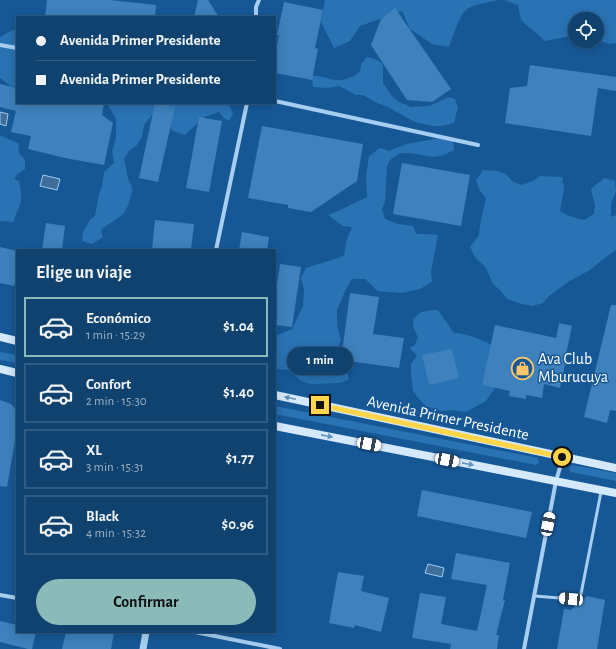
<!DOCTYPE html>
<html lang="es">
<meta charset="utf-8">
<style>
:root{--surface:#104270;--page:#1e4d78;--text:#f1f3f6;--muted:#9cb0c3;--line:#305b83;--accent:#8bbbb9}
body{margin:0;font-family:"Alegreya Sans",sans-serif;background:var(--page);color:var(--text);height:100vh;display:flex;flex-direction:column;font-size:15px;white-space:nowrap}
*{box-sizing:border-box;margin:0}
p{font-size:13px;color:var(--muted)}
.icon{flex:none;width:22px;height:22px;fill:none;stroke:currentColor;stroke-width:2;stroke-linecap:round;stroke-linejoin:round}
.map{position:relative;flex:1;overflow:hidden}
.panel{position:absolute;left:16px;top:249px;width:260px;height:384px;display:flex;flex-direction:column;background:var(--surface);border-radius:0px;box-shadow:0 2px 10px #0003,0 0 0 1px var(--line)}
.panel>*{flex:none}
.hud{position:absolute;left:16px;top:16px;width:260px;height:88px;border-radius:0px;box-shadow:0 2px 10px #0003,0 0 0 1px var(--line);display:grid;align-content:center;height:88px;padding:0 20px;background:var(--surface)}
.tools{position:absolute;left:568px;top:12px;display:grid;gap:8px}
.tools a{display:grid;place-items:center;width:36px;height:36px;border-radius:50%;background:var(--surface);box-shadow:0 2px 10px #0003,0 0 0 1px var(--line);font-size:20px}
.end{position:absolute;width:18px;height:18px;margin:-9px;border:5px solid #ffd54a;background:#111;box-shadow:0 0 0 2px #111}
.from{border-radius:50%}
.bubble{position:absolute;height:28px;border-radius:14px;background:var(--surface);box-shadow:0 2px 10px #0003,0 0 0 1px var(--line);font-size:13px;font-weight:700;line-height:28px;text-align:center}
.car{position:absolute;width:12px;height:24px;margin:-12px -6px;border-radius:5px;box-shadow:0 0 3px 1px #0007;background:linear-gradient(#fff 24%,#345 0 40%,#fff 0 76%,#345 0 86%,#fff 0)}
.hud b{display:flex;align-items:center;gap:14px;height:38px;font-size:15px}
.hud b+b{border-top:1px solid var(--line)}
.hud i{width:10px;height:10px;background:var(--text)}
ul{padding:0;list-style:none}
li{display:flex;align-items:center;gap:12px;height:60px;margin:0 8px 6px;padding:0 12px;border:2px solid var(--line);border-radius:0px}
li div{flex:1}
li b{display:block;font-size:15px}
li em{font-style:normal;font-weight:700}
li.selected{border-color:var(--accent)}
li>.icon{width:36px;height:36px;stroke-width:1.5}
h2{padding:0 20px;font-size:18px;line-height:48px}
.primary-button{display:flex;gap:8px;margin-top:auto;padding:8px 20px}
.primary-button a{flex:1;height:46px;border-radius:24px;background:var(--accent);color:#111;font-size:16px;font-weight:700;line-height:46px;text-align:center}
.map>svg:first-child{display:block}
</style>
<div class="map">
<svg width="616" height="649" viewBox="0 0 616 649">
<rect width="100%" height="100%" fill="#165896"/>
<g fill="#2972b4">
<path d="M325 0H499C489 2 476 4 467 9 460 14 452 38 449 47L432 44 410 29 402 11 360 26 350 41 334 48 321 22Z"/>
<path d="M504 0H616V43L610 44 597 40V19H575V35L545 41 521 20 518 5Z"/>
<path d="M17 29V86L12 87 0 78V37L11 31Z"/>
<path d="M367 57C373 58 378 60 383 64V83L392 96 399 102 411 107 429 106 449 97 455 99 458 107 454 123 441 126H432L424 124 415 122 388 107 377 103 363 95H356L339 86 327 88 313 87 312 80V76C320 75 327 79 335 80 342 81 358 77 361 69 361 68 361 63 362 63Z"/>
<path d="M107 103H155L153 114 144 125 142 137 137 145 129 151 124 159C126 165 126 172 128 178 129 182 132 185 132 190 132 194 127 210 124 213 117 220 108 224 101 230L103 237 92 244 82 241 83 232 90 220 95 216 99 194 102 186 104 172 114 163 112 151 116 138V119Z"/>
<path d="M167 103H225L229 105 233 113 229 121 224 118 219 112 204 117 185 135 173 131 164 119Z"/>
<path d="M0 135 19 144 18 151 25 160V169L18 174 14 179 19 181C20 187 22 194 21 200 20 208 15 212 14 222L0 221Z"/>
<path d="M440 138 453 139 454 150 444 155 433 157 410 153H400L391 159 387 166 385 202 382 209 385 219 398 224 413 226 416 234H427L438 235 431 272 432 282 420 289 402 293 378 291 365 279H352L346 289 337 310V325L341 340 337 351 341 360 346 369 349 379 340 383 311 384 301 381 289 370 275 369V336L292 329 303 306 304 289 301 278 306 268 344 256 346 242 352 227 343 226 328 215 336 212 367 197 366 177 369 156 380 148 389 151 406 144Z"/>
<path d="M483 170 497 171 506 174 512 181 521 185 533 181 540 176 562 177 564 189 560 211 569 216 584 220 594 214 595 205 591 189 604 178 615 181 616 192 611 203V217L616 215V250L602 260 590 270 568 282 549 296 543 303 532 306 518 303 507 299 500 290 493 284 486 268 475 257 470 247 479 235 480 224 486 198 480 191 476 180Z"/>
<path d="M432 310H438L454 333C465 333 487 341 496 348L500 370 495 388 486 401 466 412 450 410 441 411 426 406 419 399 413 391 411 374V364L417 356 410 348 415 345 418 337 414 329 413 319 421 312Z"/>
<path d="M0 352 17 355V363L0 360Z"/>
<path d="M275 406 538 458V459L539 463 536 465 275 414Z"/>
<path d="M572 465 616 473V481L571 472 569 469Z"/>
</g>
<g fill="#406e9a" stroke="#99cbf4">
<path d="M0 112 8 114 6 126 0 124Z"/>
<path d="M43 175 60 179 57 190 40 186Z"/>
<path d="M428 564 444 568 442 577 425 573Z"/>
</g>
<g fill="#3e81bd">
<path d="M47 0H110L156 5 155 17H45Z"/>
<path d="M198 0H208L219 17H194Z"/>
<path d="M284 2 323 10 315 48 318 49 312 80 275 73V57L279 35H277Z"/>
<path d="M395 8 451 89 432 102 407 100 371 45 381 19Z"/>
<path d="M530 65 616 77V91L598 88 591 136 505 123 510 88 527 86Z"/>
<path d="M0 84 17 88V105L18 103H104L102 115 113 123 104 165 65 158 28 149 31 136 11 132 16 111 0 107Z"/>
<path d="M155 103 175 107 158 182 139 178Z"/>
<path d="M199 117 222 121 209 192 186 188Z"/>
<path d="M262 126 363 144 357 181 311 212 288 208V205L248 198Z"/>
<path d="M402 163 470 175 461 226 393 214Z"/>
<path d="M155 220 194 224 191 250H152Z"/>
<path d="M46 223 65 226 62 250H42Z"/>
<path d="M242 232 269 237 267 250H239Z"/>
<path d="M0 247 17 251V272L14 286 0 283Z"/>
<path d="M280 264 301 267 292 327 275 325V298Z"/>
<path d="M350 293 379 297 373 334 404 338 399 368 341 360Z"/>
<path d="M611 305H616V411L610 410 607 423 584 417Z"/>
<path d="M559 323 572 326 565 359 566 360 560 388 544 384 542 398 526 395V399L509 396 510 391 482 385 495 325 556 338Z"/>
<path d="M452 349 459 378 429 385 422 355Z"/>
<path d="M0 400 11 404 17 411V429L7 487 0 486Z"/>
<path d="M422 490 532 512 526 538 417 516Z"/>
<path d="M456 553 510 563 503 600H505L496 635H499L497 649H450L451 644 412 638 420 593 446 597 441 624 477 631 487 585 451 579Z"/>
<path d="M338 572 364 576 361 591 389 598 381 632 355 625 354 628 329 623Z"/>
<path d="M587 596 605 600 597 649H557L564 609 571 610Z"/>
<path d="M0 621 17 625V632H36L32 649H28L0 642Z"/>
<path d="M66 632H114L111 649H62Z"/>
</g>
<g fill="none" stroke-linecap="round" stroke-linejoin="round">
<path stroke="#a7cef1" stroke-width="3" d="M535 596 571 599 577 597 581 594 601 492"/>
<g stroke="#a7cef1" stroke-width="4">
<path d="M256 17V7L259 0"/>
<path d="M0 45 17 48"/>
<path d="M275 101 478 145"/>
<path d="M216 250 247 103"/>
<path d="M0 595 17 598"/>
<path d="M195 632 280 649"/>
<path d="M524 649 556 481 563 457"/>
</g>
<path stroke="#a7cef1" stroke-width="7" d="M143 649 146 632"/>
<g stroke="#d5e9fc" stroke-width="8">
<path d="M0 337 17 341"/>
<path d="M0 369 17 373"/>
<path d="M275 395 616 468"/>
<path d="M275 426 616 493"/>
</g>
</g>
<defs><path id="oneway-solid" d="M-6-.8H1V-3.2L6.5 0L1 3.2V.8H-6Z"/></defs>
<g fill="#6292bf">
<use href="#oneway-solid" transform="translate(290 398) rotate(-168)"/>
<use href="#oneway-solid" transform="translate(327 436) rotate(11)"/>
<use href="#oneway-solid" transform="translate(468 464) rotate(11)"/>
</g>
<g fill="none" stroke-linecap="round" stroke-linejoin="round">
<path stroke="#ffd54a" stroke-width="5" d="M320 405 562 457"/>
</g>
<defs>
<symbol id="shop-ring" viewBox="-11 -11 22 22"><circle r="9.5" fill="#165896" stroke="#ffc767" stroke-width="1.5"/><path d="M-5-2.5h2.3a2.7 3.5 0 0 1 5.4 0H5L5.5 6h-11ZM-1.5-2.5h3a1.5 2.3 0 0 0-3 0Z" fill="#ffc767"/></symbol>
</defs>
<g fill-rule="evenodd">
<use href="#shop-ring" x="510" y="356" width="25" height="25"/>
</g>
<g text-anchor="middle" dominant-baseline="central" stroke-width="3" stroke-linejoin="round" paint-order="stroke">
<g font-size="16" fill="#fff" stroke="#165896" text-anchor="start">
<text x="538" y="359">Ava Club<tspan x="538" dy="18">Mburucuya</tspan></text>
</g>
<g font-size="16" fill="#fff" stroke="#165896">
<text transform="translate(448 418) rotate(12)">Avenida Primer Presidente</text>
</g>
</g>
</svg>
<div class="tools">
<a><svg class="icon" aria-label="locate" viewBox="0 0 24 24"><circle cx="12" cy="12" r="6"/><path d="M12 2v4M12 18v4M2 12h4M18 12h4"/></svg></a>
</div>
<i class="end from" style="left:562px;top:457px"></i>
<i class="end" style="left:320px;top:405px"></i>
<div class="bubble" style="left:287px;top:347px;width:66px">1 min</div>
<i class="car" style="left:369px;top:444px;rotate:101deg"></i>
<i class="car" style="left:447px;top:460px;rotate:101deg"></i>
<i class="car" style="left:548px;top:524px;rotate:11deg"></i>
<i class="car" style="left:571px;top:599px;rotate:275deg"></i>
<div class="hud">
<b><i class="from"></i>Avenida Primer Presidente</b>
<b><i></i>Avenida Primer Presidente</b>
</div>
<section class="panel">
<h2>Elige un viaje</h2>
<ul>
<li class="selected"><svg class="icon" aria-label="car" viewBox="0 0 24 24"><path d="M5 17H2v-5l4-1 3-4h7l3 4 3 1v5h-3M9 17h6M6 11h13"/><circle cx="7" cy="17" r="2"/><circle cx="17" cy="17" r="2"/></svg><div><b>Económico</b><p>1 min · 15:29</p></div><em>$1.04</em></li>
<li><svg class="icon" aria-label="car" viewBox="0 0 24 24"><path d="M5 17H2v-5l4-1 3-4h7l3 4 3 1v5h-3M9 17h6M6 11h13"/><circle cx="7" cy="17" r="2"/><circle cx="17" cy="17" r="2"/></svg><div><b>Confort</b><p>2 min · 15:30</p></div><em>$1.40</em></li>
<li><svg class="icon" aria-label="car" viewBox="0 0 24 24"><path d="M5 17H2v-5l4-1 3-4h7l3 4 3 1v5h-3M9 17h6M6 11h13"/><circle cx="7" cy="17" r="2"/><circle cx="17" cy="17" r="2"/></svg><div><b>XL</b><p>3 min · 15:31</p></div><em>$1.77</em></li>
<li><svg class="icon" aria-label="car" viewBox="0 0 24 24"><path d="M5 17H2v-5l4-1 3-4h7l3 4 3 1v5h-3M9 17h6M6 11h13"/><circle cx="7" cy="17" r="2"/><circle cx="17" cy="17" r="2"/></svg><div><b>Black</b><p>4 min · 15:32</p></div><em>$0.96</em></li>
</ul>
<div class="primary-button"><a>Confirmar</a></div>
</section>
</div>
